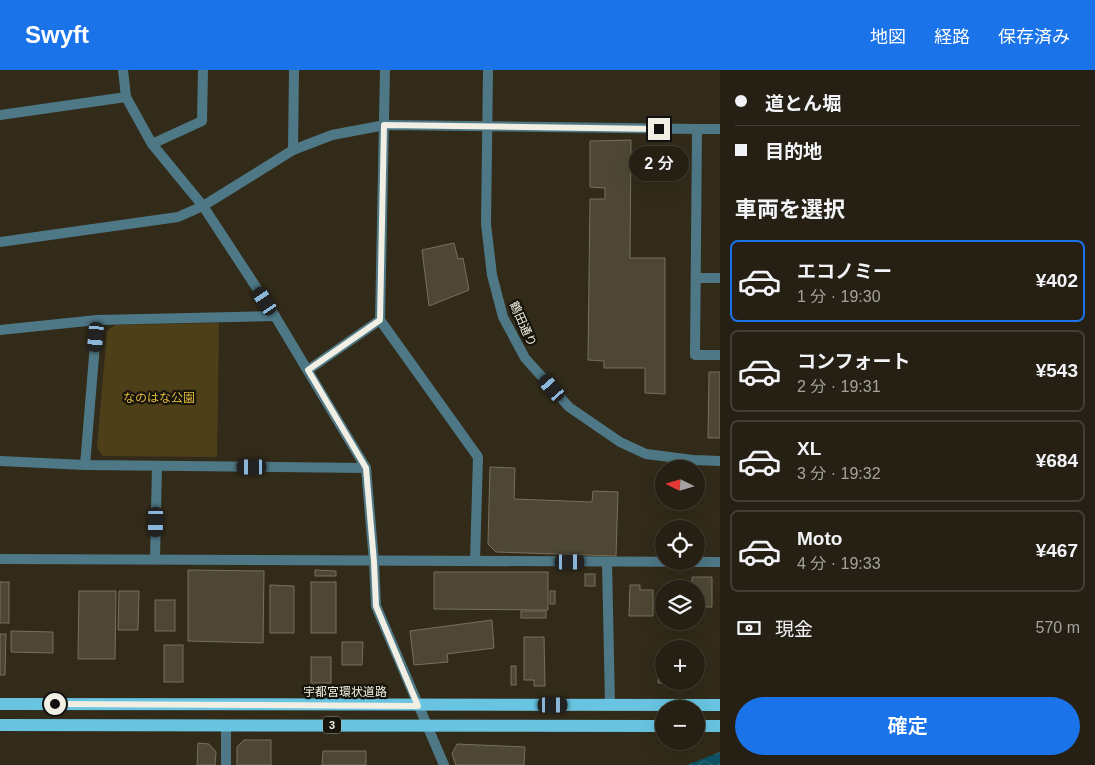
<!DOCTYPE html>
<html lang="ja">
<meta charset="utf-8">
<style>
:root{--surface:#262014;--page:#2e281d;--text:#f1f3f6;--muted:#a4a3a0;--line:#423e34;--accent:#1a73e8}
body{margin:0;font-family:Arial,"Noto Sans JP",sans-serif;background:var(--page);color:var(--text);height:100vh;display:flex;flex-direction:column;font-size:19px;white-space:nowrap}
*{box-sizing:border-box;margin:0}
p{font-size:16px;color:var(--muted)}
.icon{flex:none;width:28px;height:28px;fill:none;stroke:currentColor;stroke-width:2;stroke-linecap:round;stroke-linejoin:round}
.map{position:relative;flex:1;overflow:hidden}
.drawer{display:flex;flex-direction:column;background:var(--surface);width:375px}
.drawer>*{flex:none}
.top-card{display:grid;align-content:center;height:110px;padding:0 15px;background:var(--surface)}
.needle{width:32px;rotate:275deg}
.controls{position:absolute;left:655px;top:390px;display:grid;gap:10px}
.controls a{display:grid;place-items:center;width:50px;height:50px;border-radius:50%;background:var(--surface);box-shadow:0 5px 20px #0002,0 0 0 1px var(--line);font-size:25px}
.end{position:absolute;width:22px;height:22px;margin:-11px;border:6px solid #f1eee3;background:#111;box-shadow:0 0 0 2px #111}
.from{border-radius:50%}
.bubble{position:absolute;height:35px;border-radius:18px;background:var(--surface);box-shadow:0 5px 20px #0002,0 0 0 1px var(--line);font-size:16px;font-weight:600;line-height:35px;text-align:center}
.car{position:absolute;width:15px;height:30px;margin:-15px -8px;border-radius:6px;box-shadow:0 0 4px 1px #0007;background:linear-gradient(#222 24%,#8ab4d8 0 40%,#222 0 76%,#8ab4d8 0 86%,#222 0)}
.top-card b{display:flex;align-items:center;gap:18px;height:48px;font-size:19px}
.top-card b+b{border-top:1px solid var(--line)}
.top-card i{width:12px;height:12px;background:var(--text)}
ul{padding:0;list-style:none}
li{display:flex;align-items:center;gap:15px;height:82px;margin:0 10px 8px;padding:0 5px;border:2px solid var(--line);border-radius:8px}
li div{flex:1}
li b{display:block;font-size:19px}
li em{font-style:normal;font-weight:600}
li.on{border-color:var(--accent)}
li>.icon{width:45px;height:45px;stroke-width:1.5}
h2{padding:0 15px;font-size:22px;line-height:60px}
.pay{display:flex;align-items:center;gap:12px;height:55px;padding:0 15px;font-size:19px}
.pay p{margin-inline-start:auto}
.primary-button{display:flex;gap:10px;margin-top:auto;padding:10px 15px}
.primary-button a{flex:1;height:58px;border-radius:30px;background:var(--accent);color:#fff;font-size:20px;font-weight:600;line-height:58px;text-align:center}
header{display:flex;align-items:center;gap:30px;box-sizing:border-box;height:70px;padding:0 25px;background:var(--accent);color:#fff}
header strong{font-size:24px}
nav{display:flex;gap:28px;margin-inline-start:auto;font-size:18px}
main{display:flex;flex:1;min-height:0}
.map>svg:first-child{display:block}
</style>
<header>
<strong>Swyft</strong>
<nav><a>地図</a><a>経路</a><a>保存済み</a></nav>
</header>
<main>
<div class="map">
<svg width="720" height="695" viewBox="0 0 720 695">
<defs>
<pattern id="water-waves" width="16" height="10" patternUnits="userSpaceOnUse" patternTransform="scale(1.25)"><rect width="16" height="10" fill="#0c5062"/><path d="M0 5q4-4 8 0t8 0" fill="none" stroke="#306a78"/></pattern>
</defs>
<rect width="100%" height="100%" fill="#322b1a"/>
<path fill="#4d3f17" d="M219 253 217 387 103 386 97 378 107 261 115 255Z"/>
<path fill="url(#water-waves)" d="M720 682V695H687Z"/>
<g fill="#4e4735" stroke="#77705d">
<path d="M631 70 630 188H665V324L645 323V298H604V291L588 290 590 129H605V118L590 117V71Z"/>
<path d="M454 173 458 189 463 188 469 220 429 236 422 180Z"/>
<path d="M709 302H720V368H708Z"/>
<path d="M490 397 515 398 514 429 592 432 593 421 618 422 616 486 496 482 488 474Z"/>
<path d="M188 500 264 501 263 573 188 571Z"/>
<path d="M315 500 336 501V506H315Z"/>
<path d="M434 502H548V540L434 539Z"/>
<rect x="585" y="504" width="10" height="12"/>
<path d="M692 507H712V537H696V519H692Z"/>
<rect x="0" y="512" width="9" height="41"/>
<rect x="311" y="512" width="25" height="51"/>
<path d="M270 515 294 516V563H270Z"/>
<path d="M630 515H640V520H653V546H629Z"/>
<path d="M79 521H116L115 589H78Z"/>
<path d="M119 521H139L138 560H118Z"/>
<rect x="550" y="521" width="5" height="13"/>
<rect x="155" y="530" width="20" height="31"/>
<rect x="521" y="541" width="25" height="7"/>
<path d="M492 550 494 578 447 584 448 592 414 595 410 561Z"/>
<path d="M11 561 53 562V583L11 582Z"/>
<path d="M0 564H6L5 605H0Z"/>
<path d="M524 567H544L545 616H534V610H524Z"/>
<path d="M342 572H363L362 595H342Z"/>
<rect x="164" y="575" width="19" height="37"/>
<path d="M659 581H664V611H684V613H658Z"/>
<rect x="311" y="587" width="20" height="26"/>
<rect x="511" y="596" width="5" height="19"/>
<path d="M244 670H271V695H237V677Z"/>
<path d="M198 673 209 674 216 682 215 695H197Z"/>
<path d="M457 674 525 677 524 695H456L452 684Z"/>
<path d="M323 681H366V695H322Z"/>
</g>
<g fill="none" stroke-linecap="round" stroke-linejoin="round">
<g stroke="#4e7886" stroke-width="10">
<path d="M123 0 126 27 152 74 203 136 275 246 366 398 374 492 376 536 444 695"/>
<path d="M385 0 380 250 478 387 475 491"/>
<path d="M0 45 126 27"/>
<path d="M697 59H720"/>
<path d="M152 74 202 51 203 0"/>
<path d="M293 80 294 0"/>
<path d="M0 172 178 147 203 136 293 80 332 65 385 55 697 59 695 285H720"/>
<path d="M696 208H720"/>
<path d="M0 260 97 250 275 246"/>
<path d="M308 300 380 250"/>
<path d="M0 391 85 395 366 398"/>
<path d="M85 395 97 250"/>
<path d="M0 489 720 492"/>
<path d="M155 489 157 396"/>
<path d="M607 492 610 634"/>
<path d="M226 695V655"/>
</g>
<path stroke="#4e7886" stroke-width="10" d="M488 0 486 154 492 205 503 247 525 288 569 337 620 372 646 384 693 390 720 391"/>
<g stroke="#68c4e1" stroke-width="12">
<path d="M0 634 720 635"/>
<path d="M0 655 664 656"/>
<path d="M696 656H720"/>
</g>
</g>
<g fill="none" stroke-linecap="round" stroke-linejoin="round">
<path stroke="#f1eee3" stroke-width="6" d="M55 634 418 636 376 536 374 492 366 398 308 300 380 250 384 55 659 59"/>
</g>
<g text-anchor="middle" dominant-baseline="central" stroke-width="4.5" stroke-linejoin="round" paint-order="stroke">
<rect fill="#17140c" stroke="#b0ada2" stroke-width="1" x="323" y="646.5" width="18" height="17" rx="4"/>
<g font-size="11" font-weight="bold" fill="#f1eee3">
<text x="332" y="655">3</text>
</g>
<g font-size="12" fill="#f1eee3" stroke="#17140c">
<text transform="translate(523 254) rotate(66)">鶴田通り</text>
<text x="345" y="622">宇都宮環状道路</text>
</g>
<g font-size="12" fill="#e3bb3e" stroke="#17140c">
<text x="159" y="328">なのはな公園</text>
</g>
</g>
</svg>
<div class="controls">
<a><svg class="needle" viewBox="-14 -14 28 28"><path d="M0-13l5 13h-10z" fill="#e53935"/><path d="M0 13l5-13h-10z" fill="#a4a3a0"/></svg></a>
<a><svg class="icon" aria-label="locate" viewBox="0 0 24 24"><circle cx="12" cy="12" r="6"/><path d="M12 2v4M12 18v4M2 12h4M18 12h4"/></svg></a>
<a><svg class="icon" aria-label="layers" viewBox="0 0 24 24"><path d="M12 4l9 5-9 5-9-5zM3 14l9 5 9-5"/></svg></a>
<a>+</a>
<a>−</a>
</div>
<i class="end from" style="left:55px;top:634px"></i>
<i class="end" style="left:659px;top:59px"></i>
<div class="bubble" style="left:629px;top:76px;width:60px">2 分</div>
<i class="car" style="left:265px;top:231px;rotate:327deg"></i>
<i class="car" style="left:96px;top:267px;rotate:185deg"></i>
<i class="car" style="left:552px;top:318px;rotate:319deg"></i>
<i class="car" style="left:252px;top:397px;rotate:270deg"></i>
<i class="car" style="left:156px;top:452px;rotate:181deg"></i>
<i class="car" style="left:570px;top:492px;rotate:90deg"></i>
<i class="car" style="left:553px;top:635px;rotate:90deg"></i>
</div>
<section class="drawer">
<div class="top-card">
<b><i class="from"></i>道とん堀</b>
<b><i></i>目的地</b>
</div>
<h2>車両を選択</h2>
<ul>
<li class="on"><svg class="icon" aria-label="car" viewBox="0 0 24 24"><path d="M5 17H2v-5l4-1 3-4h7l3 4 3 1v5h-3M9 17h6M6 11h13"/><circle cx="7" cy="17" r="2"/><circle cx="17" cy="17" r="2"/></svg><div><b>エコノミー</b><p>1 分 · 19:30</p></div><em>¥402</em></li>
<li><svg class="icon" aria-label="car" viewBox="0 0 24 24"><path d="M5 17H2v-5l4-1 3-4h7l3 4 3 1v5h-3M9 17h6M6 11h13"/><circle cx="7" cy="17" r="2"/><circle cx="17" cy="17" r="2"/></svg><div><b>コンフォート</b><p>2 分 · 19:31</p></div><em>¥543</em></li>
<li><svg class="icon" aria-label="car" viewBox="0 0 24 24"><path d="M5 17H2v-5l4-1 3-4h7l3 4 3 1v5h-3M9 17h6M6 11h13"/><circle cx="7" cy="17" r="2"/><circle cx="17" cy="17" r="2"/></svg><div><b>XL</b><p>3 分 · 19:32</p></div><em>¥684</em></li>
<li><svg class="icon" aria-label="car" viewBox="0 0 24 24"><path d="M5 17H2v-5l4-1 3-4h7l3 4 3 1v5h-3M9 17h6M6 11h13"/><circle cx="7" cy="17" r="2"/><circle cx="17" cy="17" r="2"/></svg><div><b>Moto</b><p>4 分 · 19:33</p></div><em>¥467</em></li>
</ul>
<div class="pay"><svg class="icon" aria-label="cash" viewBox="0 0 24 24"><path d="M3 7h18v10H3z"/><circle cx="12" cy="12" r="2"/></svg>現金<p>570 m</p></div>
<div class="primary-button"><a>確定</a></div>
</section>
</main>
